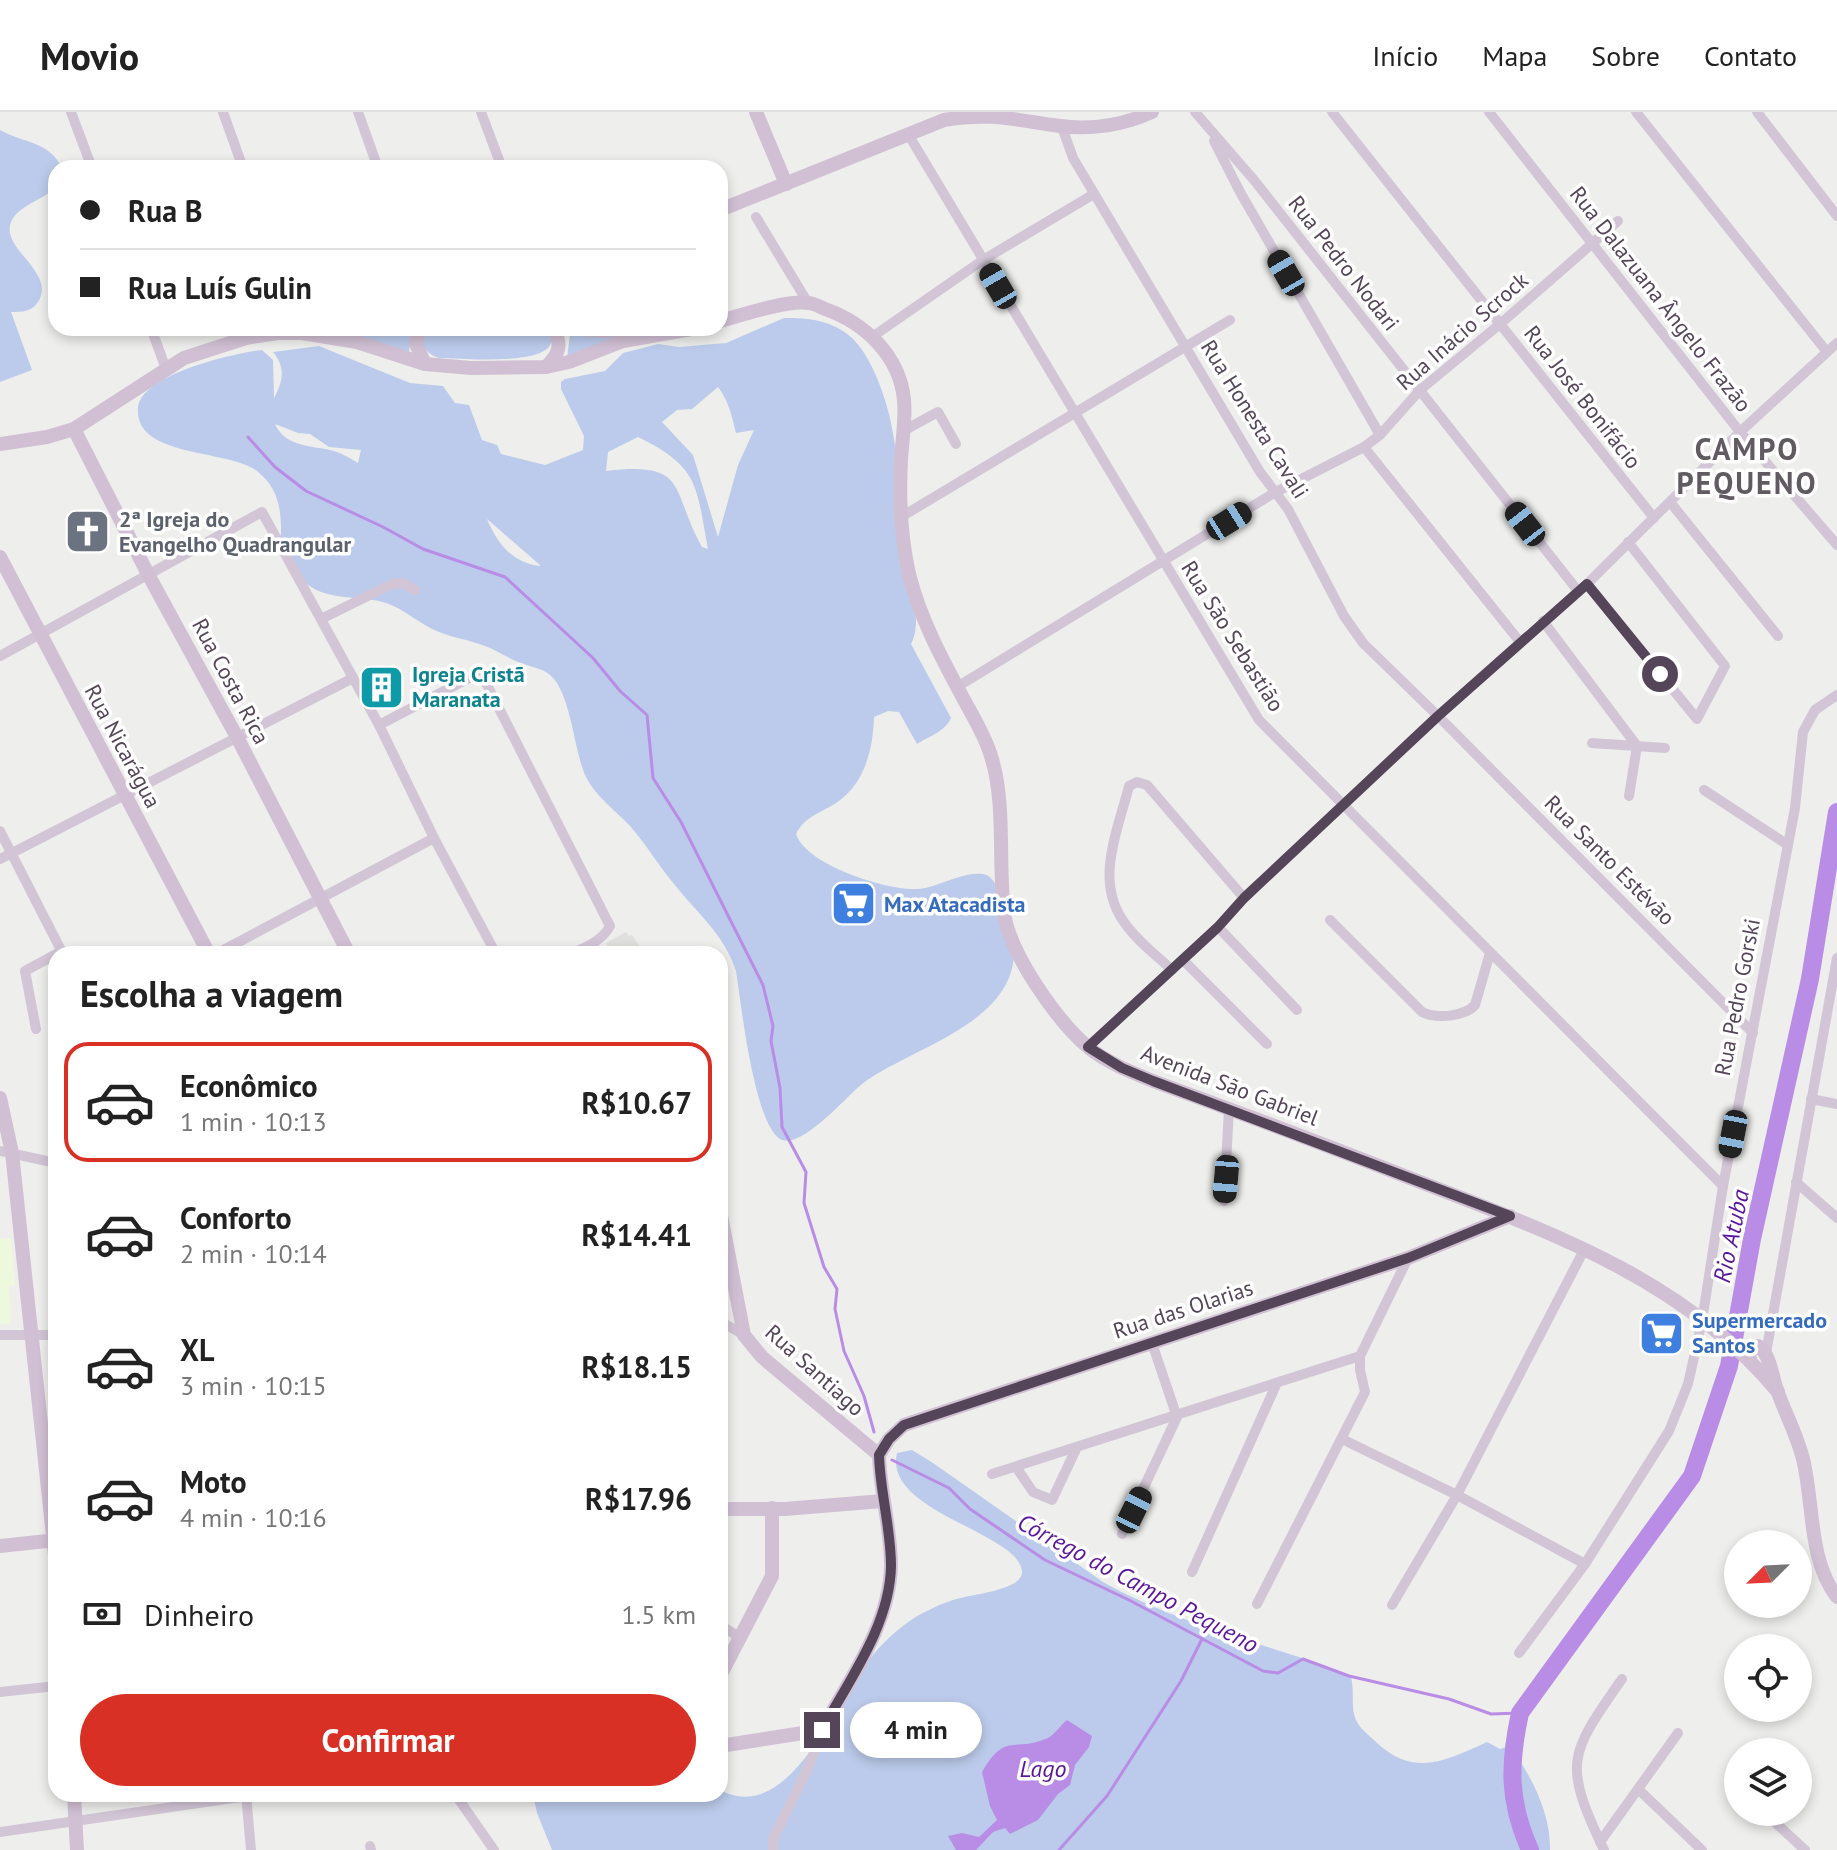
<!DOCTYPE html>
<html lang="pt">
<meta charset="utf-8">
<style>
:root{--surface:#fff;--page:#f6f6f6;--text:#222;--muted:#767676;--line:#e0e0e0;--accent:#d93025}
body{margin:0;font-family:"PT Sans",sans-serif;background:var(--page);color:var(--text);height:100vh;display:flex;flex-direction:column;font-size:30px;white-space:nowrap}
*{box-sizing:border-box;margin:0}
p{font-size:26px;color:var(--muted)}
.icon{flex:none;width:44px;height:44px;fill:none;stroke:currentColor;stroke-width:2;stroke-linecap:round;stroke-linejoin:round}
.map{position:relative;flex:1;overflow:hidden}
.drawer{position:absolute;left:48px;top:834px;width:680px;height:856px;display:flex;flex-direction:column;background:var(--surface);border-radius:24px;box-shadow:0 4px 12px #0003}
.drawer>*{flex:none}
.hud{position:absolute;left:48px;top:48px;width:680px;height:176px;border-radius:24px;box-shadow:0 4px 12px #0003;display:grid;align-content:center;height:176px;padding:0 32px;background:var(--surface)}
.needle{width:52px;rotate:246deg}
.buttons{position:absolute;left:1724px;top:1418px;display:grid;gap:16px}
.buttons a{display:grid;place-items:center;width:88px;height:88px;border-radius:50%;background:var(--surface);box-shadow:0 4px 12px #0003;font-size:40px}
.end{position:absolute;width:36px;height:36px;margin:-18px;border:10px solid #544658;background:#fff;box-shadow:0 0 0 4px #fff}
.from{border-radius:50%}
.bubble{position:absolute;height:56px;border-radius:28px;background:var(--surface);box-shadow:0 4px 12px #0003;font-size:26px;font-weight:600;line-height:56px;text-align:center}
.car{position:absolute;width:24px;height:48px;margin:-24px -12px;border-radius:10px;box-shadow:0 0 6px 2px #0007;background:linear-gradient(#222 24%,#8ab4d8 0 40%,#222 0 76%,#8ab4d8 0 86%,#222 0)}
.hud b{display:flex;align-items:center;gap:28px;height:76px;font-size:30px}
.hud b+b{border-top:2px solid var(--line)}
.hud i{width:20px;height:20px;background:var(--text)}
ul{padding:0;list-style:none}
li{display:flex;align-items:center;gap:24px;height:120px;margin:0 16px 12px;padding:0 16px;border:4px solid transparent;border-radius:24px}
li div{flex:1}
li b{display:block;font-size:30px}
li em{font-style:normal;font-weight:600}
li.on{border-color:var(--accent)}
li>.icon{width:72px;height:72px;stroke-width:1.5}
h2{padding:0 32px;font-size:36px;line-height:96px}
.pay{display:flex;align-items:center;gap:20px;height:88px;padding:0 32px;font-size:30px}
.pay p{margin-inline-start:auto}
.action{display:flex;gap:16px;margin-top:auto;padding:16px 32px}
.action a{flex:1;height:92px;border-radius:48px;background:var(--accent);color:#fff;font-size:32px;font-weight:600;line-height:92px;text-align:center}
header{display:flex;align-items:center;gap:48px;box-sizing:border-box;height:112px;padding:0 40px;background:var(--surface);border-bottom:2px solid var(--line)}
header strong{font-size:38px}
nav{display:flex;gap:44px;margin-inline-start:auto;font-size:28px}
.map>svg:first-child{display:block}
</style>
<header>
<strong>Movio</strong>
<nav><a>Início</a><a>Mapa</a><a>Sobre</a><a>Contato</a></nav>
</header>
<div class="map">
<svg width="1837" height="1738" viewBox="0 0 1837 1738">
<rect width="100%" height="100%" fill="#eeefec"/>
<path fill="#e0e0dd" d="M626 820 629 824 632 823 645 842H613L606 831Z"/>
<path fill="#eef8dd" d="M11 1126 15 1173 8 1174 11 1202 9 1212H0V1127Z"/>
<g fill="#bccbeb" fill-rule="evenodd">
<path d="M0 18C23 31 49 29 62 56H56V75C44 88 18 93 11 110 0 137 57 160 38 190 32 200 21 200 11 200L32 258 0 270Z"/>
<path d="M784 206C809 206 832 208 852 226 870 243 883 278 889 302 900 350 902 400 907 448 909 468 914 488 916 508 916 516 915 525 911 532L951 606C946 619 928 625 917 632L899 600 888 599 874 605C873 637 865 672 836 691 821 701 805 704 796 722 806 753 887 779 918 777 939 775 962 759 983 762 991 763 996 772 998 779 1003 795 1014 828 1014 844 1009 914 908 937 862 972 846 985 800 1039 780 1027 754 1011 741 891 736 859 724 822 697 801 674 772 658 753 646 732 630 714 615 698 596 685 586 665 573 638 571 574 546 560 537 555 527 554 518 550 506 545 496 538 485 534 470 528 454 526 439 520 420 513 405 497 386 491 362 483 325 490 305 470 298 464 284 445 282 435 280 430 281 423 281 417 281 393 276 374 257 359 228 337 134 346 138 296 141 262 235 241 262 238L273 248 274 286C283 269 286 256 273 240L319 234 410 271 443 274 455 291 469 293 482 328 497 333 501 342 545 353 583 338 584 324 561 277V270L565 267 605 259 623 241 658 232 679 235 726 231ZM718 275C728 288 732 304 736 321L754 318 738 353 718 425 693 343 662 310 677 298 692 297ZM275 312 298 321 310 322 329 335 361 338 358 351C350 346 343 342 334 339 312 333 286 336 275 312ZM638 325C700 355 696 374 708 437L702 435C670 378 690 349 606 359L608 340ZM487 407 540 453V454C512 451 497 431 487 407Z"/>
<path d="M377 216H411L409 242 343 220Z"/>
<path d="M430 216H547C576 258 458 246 439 246 425 242 414 226 430 216Z"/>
<path d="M570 222 631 223 567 247Z"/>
<path d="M912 1338 933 1351 1103 1470C1176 1511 1259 1530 1337 1558L1351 1565C1355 1580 1350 1595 1356 1608 1360 1617 1370 1624 1377 1631 1415 1666 1447 1648 1487 1630L1500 1637 1509 1634C1531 1662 1551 1702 1550 1738H552L537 1701 533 1682H720V1678C792 1717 841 1576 878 1537 893 1521 910 1506 931 1497 941 1492 954 1487 965 1485 977 1482 1024 1477 1022 1459 1018 1420 883 1400 897 1341Z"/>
</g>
<path fill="#b98ce5" d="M1067 1608 1092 1624 1089 1635 1075 1653 1070 1673 1058 1682 1038 1708 1010 1722 1005 1716 993 1720 976 1738H956L948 1724 962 1721 979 1725 997 1708 990 1694 982 1660C1006 1619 1014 1641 1048 1626 1055 1622 1061 1613 1067 1608Z"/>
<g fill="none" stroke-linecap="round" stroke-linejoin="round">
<g stroke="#b98ce5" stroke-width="3">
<path d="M248 325 275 355 306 379 383 415 423 437 505 465 593 546 620 579 647 603 653 666 681 710 763 873 773 914 771 929 780 976 782 1015 806 1060 804 1091 824 1155 837 1177 835 1197 844 1239 864 1284 874 1320"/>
<path d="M892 1348 949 1376 970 1397 1045 1448 1129 1488 1263 1559 1278 1561 1303 1547 1349 1564 1449 1587 1491 1602 1520 1601"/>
<path d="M1059 1738 1107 1684 1181 1569 1202 1527"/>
</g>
<path stroke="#b98ce5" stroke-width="18" d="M1530 1738C1508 1689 1509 1652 1520 1601L1692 1364 1729 1254 1752 1127 1810 867 1837 700"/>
<g stroke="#d2c6d6" stroke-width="10">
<path d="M71 0 92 56"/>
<path d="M223 0 243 56"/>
<path d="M358 0 378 56"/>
<path d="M481 0 502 56"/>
<path d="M1195 0 1254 68 1578 479"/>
<path d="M1332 0 1654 406"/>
<path d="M1489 0 1740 320 1837 433"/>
<path d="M1636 0 1827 240"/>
<path d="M1757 0 1837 104"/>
<path d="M1062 15 1073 46 1260 360 1288 397 1344 504 1363 531 1438 604 1753 921"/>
<path d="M908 22 1259 608 1723 1074"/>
<path d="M1214 29 1240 80 1380 323"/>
<path d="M756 105 808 191"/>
<path d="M151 216 166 257"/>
<path d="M872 225 983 148 1094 82"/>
<path d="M903 319 938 300 956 332"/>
<path d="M1364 335 1520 530"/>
<path d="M1670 390 1778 524"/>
<path d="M901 405 1230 208"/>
<path d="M1587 472 1697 607 1725 554 1628 430"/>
<path d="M321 507 392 472 403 471 415 478"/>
<path d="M1543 509 1637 634 1629 684"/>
<path d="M0 544 262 400 379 613 434 726 496 842"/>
<path d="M957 575 1274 381 1364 335 1380 323 1420 278 1500 212 1618 109"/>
<path d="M379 613 473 564 484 567 610 814C602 829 586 835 571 842"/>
<path d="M1592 631 1665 636"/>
<path d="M1704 678 1788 733"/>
<path d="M0 719 63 842"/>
<path d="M0 747 353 566"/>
<path d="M1330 808 1422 900C1436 907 1464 905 1475 893L1490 841"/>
<path d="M1218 815 1297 898"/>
<path d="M216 842 434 726"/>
<path d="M1183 848 1267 932"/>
<path d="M1172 858C1156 843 1136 828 1124 810 1094 769 1118 718 1129 674L1137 670 1147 673 1244 786"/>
<path d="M36 917 25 859 62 839"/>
<path d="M1088 935 1218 815 1244 786 1438 604 1587 472 1740 320 1837 231"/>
<path d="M1811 987 1837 992"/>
<path d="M0 1039 56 1051"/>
<path d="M1796 1070 1837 1106"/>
<path d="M1224 1089 1229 997"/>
<path d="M720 1209 744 1223"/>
<path d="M0 1223H56"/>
<path d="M1766 1241 1837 846"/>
<path d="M1342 1327 1457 1383 1585 1452"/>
<path d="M1016 1355 1033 1380 1052 1388 1077 1335"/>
<path d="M992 1362 1360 1244"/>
<path d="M1122 1422 1177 1305 1152 1231"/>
<path d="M1192 1460 1276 1273"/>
<path d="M1257 1492 1365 1280 1360 1258V1244L1408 1146"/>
<path d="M1392 1493 1457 1383 1585 1136"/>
<path d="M720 1513 741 1526"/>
<path d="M1519 1541 1585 1452 1669 1319 1688 1272 1702 1209 1723 1074 1795 696 1803 620 1815 598 1837 583"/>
<path d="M0 1580 56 1574"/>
<path d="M1638 1677 1702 1738"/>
<path d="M246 1682 251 1738"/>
<path d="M455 1682 494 1738"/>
<path d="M1764 1700 1805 1738"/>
<path d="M0 1720 261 1682"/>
<path d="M1600 1730 1678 1621"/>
<path d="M370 1734 371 1738"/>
<path d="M773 1738V1727L809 1654 822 1618"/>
<path d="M1604 1738C1563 1651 1568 1644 1622 1567"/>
</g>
<g stroke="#d1c0d4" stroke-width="14">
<path d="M756 0 786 72"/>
<path d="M720 98 944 8C992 0 1014 8 1060 14 1091 18 1124 13 1152 0"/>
<path d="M720 209C742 203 787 188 808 191 814 191 820 195 825 197 865 211 900 244 904 288 906 307 902 329 901 348 899 385 901 426 909 462 920 506 941 545 962 584 972 603 985 623 991 644 1006 690 998 751 1004 800 1009 841 1057 909 1089 936 1108 951 1131 960 1153 969 1241 1001 1328 1034 1415 1068 1547 1119 1685 1167 1778 1280"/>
<path d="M419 216 416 232 425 252"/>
<path d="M570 216 604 219 634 216"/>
<path d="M546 255C559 242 563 233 553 216"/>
<path d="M74 317 149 464 238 627 349 842"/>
<path d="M0 332 47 325 74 317 184 246 246 226 278 221H302L357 230 425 252 471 256 546 255 569 250 623 229 697 216"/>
<path d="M0 445 209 842"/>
<path d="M0 986 12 1041 56 1452"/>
<path d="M720 1098 744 1223 762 1245 879 1343"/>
<path d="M1750 1248 1749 1240 1758 1234C1770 1240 1772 1265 1777 1278 1785 1301 1797 1323 1803 1347 1814 1391 1808 1448 1837 1485"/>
<path d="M879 1343 889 1327 904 1313 1408 1146 1510 1104"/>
<path d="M720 1397H785L883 1389"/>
<path d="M0 1434 56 1428"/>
<path d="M720 1564 772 1464V1396"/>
<path d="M720 1634 822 1618C849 1568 890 1513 891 1453 891 1416 880 1380 879 1343"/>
<path d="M74 1682 77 1738"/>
</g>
</g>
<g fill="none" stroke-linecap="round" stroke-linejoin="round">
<path stroke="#544658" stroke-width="10" d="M822 1618C849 1568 890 1513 891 1454 891 1416 880 1380 879 1343L889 1327 904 1313 1408 1146 1510 1104 1153 969 1122 956 1088 935 1218 815 1244 786 1438 604 1587 472 1660 562"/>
</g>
<defs>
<symbol id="church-square" viewBox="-11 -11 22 22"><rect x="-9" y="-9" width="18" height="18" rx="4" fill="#6b7280" stroke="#fff"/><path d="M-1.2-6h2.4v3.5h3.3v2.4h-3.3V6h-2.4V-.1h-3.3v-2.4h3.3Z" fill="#fff"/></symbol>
<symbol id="building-square" viewBox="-11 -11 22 22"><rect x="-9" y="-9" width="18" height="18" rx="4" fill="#0f9aa8" stroke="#fff"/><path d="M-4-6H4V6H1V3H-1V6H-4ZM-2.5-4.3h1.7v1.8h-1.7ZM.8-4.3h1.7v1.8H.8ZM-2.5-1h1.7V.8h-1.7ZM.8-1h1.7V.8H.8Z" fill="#fff"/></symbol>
<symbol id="supermarket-square" viewBox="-11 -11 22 22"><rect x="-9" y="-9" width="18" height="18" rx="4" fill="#3f7fe0" stroke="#fff"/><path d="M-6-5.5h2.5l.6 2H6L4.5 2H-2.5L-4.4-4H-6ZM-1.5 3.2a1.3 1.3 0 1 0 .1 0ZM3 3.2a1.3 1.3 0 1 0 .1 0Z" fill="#fff"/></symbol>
</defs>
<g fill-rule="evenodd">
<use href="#church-square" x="62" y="394" width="51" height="51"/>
<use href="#building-square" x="356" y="550" width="51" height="51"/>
<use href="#supermarket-square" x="828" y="766" width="51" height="51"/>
<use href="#supermarket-square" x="1636" y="1196" width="51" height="51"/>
</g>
<g text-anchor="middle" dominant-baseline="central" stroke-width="7" stroke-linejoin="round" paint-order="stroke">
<g font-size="22" fill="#544658" stroke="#fff">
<text transform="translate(1344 151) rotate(52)">Rua Pedro Nodari</text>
<text transform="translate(1661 187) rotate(52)">Rua Dalazuana Ângelo Frazão</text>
<text transform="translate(1462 219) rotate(-41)">Rua Inácio Scrock</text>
<text transform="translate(1583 285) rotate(52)">Rua José Bonifácio</text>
<text transform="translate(1255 307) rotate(58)">Rua Honesta Cavali</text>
<text transform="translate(1233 524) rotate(58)">Rua São Sebastião</text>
<text transform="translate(231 569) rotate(62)">Rua Costa Rica</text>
<text transform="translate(123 634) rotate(62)">Rua Nicarágua</text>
<text transform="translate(1610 748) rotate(45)">Rua Santo Estévão</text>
<text transform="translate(1737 885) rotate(-79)">Rua Pedro Gorski</text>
<text transform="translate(1230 973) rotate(21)">Avenida São Gabriel</text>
<text transform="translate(1183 1197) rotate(-18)">Rua das Olarias</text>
<text transform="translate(815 1258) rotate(42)">Rua Santiago</text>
</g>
<g font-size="22" font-weight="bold" fill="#5b616d" stroke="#fff" text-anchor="start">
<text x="119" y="407">2ª Igreja do<tspan x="119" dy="25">Evangelho Quadrangular</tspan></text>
</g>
<g font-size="22" font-weight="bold" fill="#0d838f" stroke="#fff" text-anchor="start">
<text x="412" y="562">Igreja Cristã<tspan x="412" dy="25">Maranata</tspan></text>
</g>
<g font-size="22" font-weight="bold" fill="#366cbe" stroke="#fff" text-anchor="start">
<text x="884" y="792">Max Atacadista</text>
<text x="1692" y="1208">Supermercado<tspan x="1692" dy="25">Santos</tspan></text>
</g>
<g font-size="24" font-style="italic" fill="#5a159c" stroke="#fff">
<text transform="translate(1731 1124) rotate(-78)">Rio Atuba</text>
<text transform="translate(1138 1471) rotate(28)">Córrego do Campo Pequeno</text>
<text x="1043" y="1656">Lago</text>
</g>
<g font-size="30" font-weight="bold" letter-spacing="2" fill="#605a61" stroke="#fff">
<text x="1747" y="336">CAMPO<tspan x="1747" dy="34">PEQUENO</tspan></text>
</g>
</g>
</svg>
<div class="buttons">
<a><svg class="needle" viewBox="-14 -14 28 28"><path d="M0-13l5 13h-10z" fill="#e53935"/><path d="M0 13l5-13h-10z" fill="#767676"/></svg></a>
<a><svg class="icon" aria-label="locate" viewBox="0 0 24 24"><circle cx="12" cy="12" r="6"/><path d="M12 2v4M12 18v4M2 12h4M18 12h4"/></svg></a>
<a><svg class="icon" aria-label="layers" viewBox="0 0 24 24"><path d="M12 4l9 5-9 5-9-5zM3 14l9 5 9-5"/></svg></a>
</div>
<i class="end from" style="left:1660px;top:562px"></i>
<i class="end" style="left:822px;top:1618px"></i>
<div class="bubble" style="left:850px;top:1590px;width:132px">4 min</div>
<i class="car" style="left:1286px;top:161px;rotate:330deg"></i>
<i class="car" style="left:998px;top:174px;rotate:330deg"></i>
<i class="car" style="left:1229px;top:409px;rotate:58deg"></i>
<i class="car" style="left:1525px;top:412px;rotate:322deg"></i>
<i class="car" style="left:1733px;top:1022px;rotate:191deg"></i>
<i class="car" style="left:1226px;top:1067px;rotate:185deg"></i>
<i class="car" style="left:1134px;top:1398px;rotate:26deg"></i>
<div class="hud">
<b><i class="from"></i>Rua B</b>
<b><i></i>Rua Luís Gulin</b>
</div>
<section class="drawer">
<h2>Escolha a viagem</h2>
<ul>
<li class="on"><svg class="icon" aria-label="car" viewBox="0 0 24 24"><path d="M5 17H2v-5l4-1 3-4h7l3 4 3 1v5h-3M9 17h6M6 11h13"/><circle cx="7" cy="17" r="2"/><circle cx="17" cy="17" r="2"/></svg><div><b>Econômico</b><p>1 min · 10:13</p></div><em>R$10.67</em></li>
<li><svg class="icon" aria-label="car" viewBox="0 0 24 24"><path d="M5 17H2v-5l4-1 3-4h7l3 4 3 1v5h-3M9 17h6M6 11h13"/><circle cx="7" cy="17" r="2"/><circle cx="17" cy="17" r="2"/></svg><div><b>Conforto</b><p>2 min · 10:14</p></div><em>R$14.41</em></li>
<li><svg class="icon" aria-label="car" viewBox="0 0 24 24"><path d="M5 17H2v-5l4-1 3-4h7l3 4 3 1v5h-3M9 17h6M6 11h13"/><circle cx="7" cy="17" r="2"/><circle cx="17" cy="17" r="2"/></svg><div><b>XL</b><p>3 min · 10:15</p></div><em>R$18.15</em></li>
<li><svg class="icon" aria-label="car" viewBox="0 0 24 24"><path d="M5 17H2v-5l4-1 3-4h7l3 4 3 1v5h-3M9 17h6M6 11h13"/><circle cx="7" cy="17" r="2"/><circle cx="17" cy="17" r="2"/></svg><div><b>Moto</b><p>4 min · 10:16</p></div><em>R$17.96</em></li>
</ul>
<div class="pay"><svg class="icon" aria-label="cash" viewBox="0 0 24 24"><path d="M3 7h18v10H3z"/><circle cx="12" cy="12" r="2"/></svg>Dinheiro<p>1.5 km</p></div>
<div class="action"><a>Confirmar</a></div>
</section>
</div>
